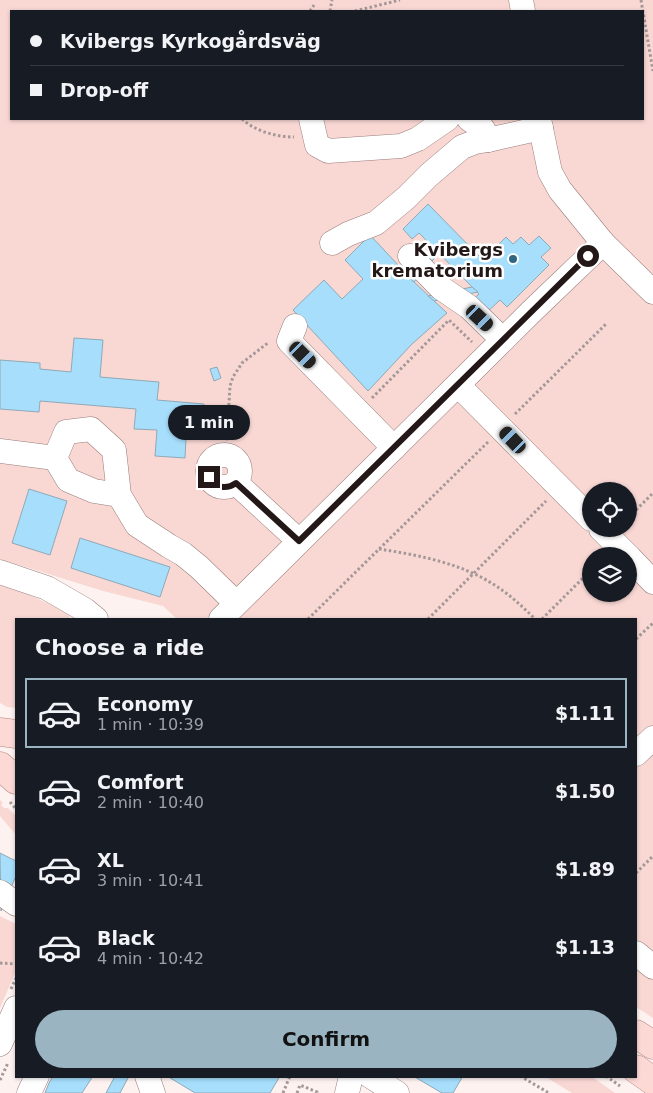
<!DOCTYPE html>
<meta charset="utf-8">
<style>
:root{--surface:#171b24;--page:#242831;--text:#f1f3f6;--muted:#9ea1a6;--line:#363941;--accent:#9ab4c1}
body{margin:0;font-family:"DejaVu Sans",sans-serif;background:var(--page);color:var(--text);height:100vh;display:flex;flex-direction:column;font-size:19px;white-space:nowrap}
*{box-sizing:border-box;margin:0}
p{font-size:16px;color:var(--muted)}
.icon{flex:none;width:28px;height:28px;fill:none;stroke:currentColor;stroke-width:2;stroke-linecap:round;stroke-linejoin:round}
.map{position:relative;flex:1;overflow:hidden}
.details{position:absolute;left:15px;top:618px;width:622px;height:460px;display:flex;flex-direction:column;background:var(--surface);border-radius:0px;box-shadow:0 1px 4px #0004}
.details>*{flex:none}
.hud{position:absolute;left:10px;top:10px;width:634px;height:110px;border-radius:0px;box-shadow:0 1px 4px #0004;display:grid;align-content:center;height:110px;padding:0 20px;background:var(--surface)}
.fabs{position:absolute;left:582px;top:482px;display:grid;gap:10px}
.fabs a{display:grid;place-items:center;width:55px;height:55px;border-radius:50%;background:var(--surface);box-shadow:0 1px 4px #0004;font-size:25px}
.end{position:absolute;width:22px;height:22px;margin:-11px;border:6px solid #231817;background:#fff;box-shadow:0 0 0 2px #fff}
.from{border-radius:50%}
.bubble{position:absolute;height:35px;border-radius:18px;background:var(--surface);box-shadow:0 1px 4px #0004;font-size:16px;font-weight:700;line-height:35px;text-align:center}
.car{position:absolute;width:15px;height:30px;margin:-15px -8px;border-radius:6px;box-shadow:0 0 4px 1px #0007;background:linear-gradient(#222 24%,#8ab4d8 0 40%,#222 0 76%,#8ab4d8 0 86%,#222 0)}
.hud b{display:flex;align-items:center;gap:18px;height:48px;font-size:19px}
.hud b+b{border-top:1px solid var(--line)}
.hud i{width:12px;height:12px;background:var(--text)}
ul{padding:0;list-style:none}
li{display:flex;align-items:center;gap:15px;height:70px;margin:0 10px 8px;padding:0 10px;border:2px solid transparent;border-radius:0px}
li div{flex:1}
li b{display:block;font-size:19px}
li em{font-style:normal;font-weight:700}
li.active{border-color:var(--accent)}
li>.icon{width:45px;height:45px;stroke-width:1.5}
h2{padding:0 20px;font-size:22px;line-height:60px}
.primary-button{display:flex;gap:10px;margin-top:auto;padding:10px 20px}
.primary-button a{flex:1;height:58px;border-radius:30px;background:var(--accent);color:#111;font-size:20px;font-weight:700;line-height:58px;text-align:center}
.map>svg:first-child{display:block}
</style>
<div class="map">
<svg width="653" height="1093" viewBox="0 0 653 1093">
<rect width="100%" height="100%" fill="#fef2f1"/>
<g fill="#f9d8d4" fill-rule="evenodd">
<path d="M0 0H653V1018L636 1007V619H177L163 606 103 591 0 559ZM11 11H642V119H11ZM591 491H629V529H591ZM591 556H629V594H591Z"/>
<path d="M0 583 69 612 70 619H16V708L7 707 0 703Z"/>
<path d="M0 800 3 803 1 805 4 808H8L16 816V835L0 816Z"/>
<path d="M0 916 16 924V971L0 1008Z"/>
<path d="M544 1076H591L615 1093H572Z"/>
</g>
<g fill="#a6defc" stroke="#90a9b6">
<path d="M428 204 483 260 506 237 513 244 521 237 529 245 539 236 551 248 541 257 549 265 507 307 500 300 485 314 471 301 479 294 419 233 412 239 403 229Z"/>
<path d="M370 235 414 282 447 313 412 344 368 391 293 310 324 280 342 299 363 279 345 260Z"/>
<path d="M432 246 439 253 414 282 407 276Z"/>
<path d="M472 287 478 292 434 301 428 296Z"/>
<path d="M74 338 103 340 100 377 159 382 157 400 204 404 202 439 186 438 185 458 155 456 157 430 134 429 136 409 40 401 39 412 0 409V360L40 363V369L71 372Z"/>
<path d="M217 367 221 378 214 381 210 369Z"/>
<path d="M29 489 67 501 50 555 12 543Z"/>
<path d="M80 538 170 567 160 597 71 568Z"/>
<path d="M0 853 16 861V876L1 911Z"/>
<path d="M53 1076H93L82 1093H45L49 1083Z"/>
<path d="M115 1076H125L128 1078 120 1093H106Z"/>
<path d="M167 1076H280L270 1093H195Z"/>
<path d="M413 1076H463L453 1093H442Z"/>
</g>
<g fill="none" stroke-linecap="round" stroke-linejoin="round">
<defs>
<g id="minor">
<path d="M521 0 523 11"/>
<path d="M311 119 317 145 328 151 401 146 418 139 447 119"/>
<path d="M469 119 483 129 488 140"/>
<path d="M539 119 550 172 560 190 603 243 653 292"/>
<path d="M332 243 348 234 376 223 406 198 429 175 462 147 475 142 488 140 541 128"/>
<path d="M410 256 441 288 469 307 503 340"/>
<path d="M295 326 289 341 394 448"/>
<path d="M458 385 591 519"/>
<path d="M0 451 55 458"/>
<circle cx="224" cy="471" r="16"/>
<path d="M236 483 299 541"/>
<path d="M119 495 94 491 68 480 55 458 66 432 91 429 114 450 119 495 137 525 169 546 183 554 199 567 236 603"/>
<path d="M601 529 628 556"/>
<path d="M629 557 653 582"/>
<path d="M0 572 47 588 85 610 96 619"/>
<path d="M221 619 532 311 603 243"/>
<path d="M636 754 653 738"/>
<path d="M0 892 16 904"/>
<path d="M636 953 653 967"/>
<path d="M0 1044 16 1008"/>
<path d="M147 1076 153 1093"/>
<path d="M370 1076 397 1093"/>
<path d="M29 1093 37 1076"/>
<path d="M347 1093 351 1076"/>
</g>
<g id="major">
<path d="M0 732 16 734"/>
<path d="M0 766 16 780"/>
<path d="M636 1034 653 1045"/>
<path d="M636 1069 653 1081"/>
</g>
</defs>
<use href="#minor" stroke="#987d7a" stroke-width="25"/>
<use href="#major" stroke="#b08582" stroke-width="29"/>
<g stroke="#a39897" stroke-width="3" stroke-dasharray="2.5 2.5" stroke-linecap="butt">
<path d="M641 0 653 71"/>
<path d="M310 11 314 5"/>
<path d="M330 11 332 0"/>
<path d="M355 11 400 0"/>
<path d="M242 119C255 131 276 137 294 137"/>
<path d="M372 398 449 320 472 342"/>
<path d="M515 414 607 323"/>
<path d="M224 455 227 437 230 386 233 377 242 363 269 342"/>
<path d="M629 517 653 493"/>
<path d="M379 549C418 555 460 563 493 584 509 594 522 606 535 619"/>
<path d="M308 619 488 442"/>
<path d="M428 619 546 501"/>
<path d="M542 619 591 570"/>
<path d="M636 639 653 623"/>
<path d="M10 802 16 809"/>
<path d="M636 873 653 856"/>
<path d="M0 963 16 964"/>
<path d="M11 989 16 978"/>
<path d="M520 1076 549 1093"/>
<path d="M606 1076 620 1086"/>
<path d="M0 1080 8 1063"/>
<path d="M283 1093 290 1076"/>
<path d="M297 1093 300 1085 317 1092V1093"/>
</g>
<use href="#minor" stroke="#fff" stroke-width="24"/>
<use href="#major" stroke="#fdd9d6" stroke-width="28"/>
</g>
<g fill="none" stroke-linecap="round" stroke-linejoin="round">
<path stroke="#231817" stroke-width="6" d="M209 477C216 488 226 490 236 483L299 541 588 256"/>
</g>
<circle fill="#2f6681" stroke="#fff" stroke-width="2" cx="513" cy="259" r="5"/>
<g text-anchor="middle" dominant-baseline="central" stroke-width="5" stroke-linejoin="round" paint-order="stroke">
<g font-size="18" font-weight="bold" fill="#231817" stroke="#fff" text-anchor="end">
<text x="503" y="249">Kvibergs<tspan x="503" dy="21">krematorium</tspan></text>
</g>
</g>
</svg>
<div class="fabs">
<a><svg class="icon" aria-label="locate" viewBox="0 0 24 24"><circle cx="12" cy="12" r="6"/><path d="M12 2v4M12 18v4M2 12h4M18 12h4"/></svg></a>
<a><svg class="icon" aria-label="layers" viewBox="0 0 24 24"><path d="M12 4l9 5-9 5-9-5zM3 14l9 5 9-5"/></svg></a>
</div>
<i class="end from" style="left:588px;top:256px"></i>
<i class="end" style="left:209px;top:477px"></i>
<div class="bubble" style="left:168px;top:405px;width:82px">1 min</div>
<i class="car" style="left:480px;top:318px;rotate:133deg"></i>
<i class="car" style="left:303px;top:355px;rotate:135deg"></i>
<i class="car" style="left:513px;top:440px;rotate:316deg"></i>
<div class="hud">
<b><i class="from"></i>Kvibergs Kyrkogårdsväg</b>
<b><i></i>Drop-off</b>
</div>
<section class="details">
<h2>Choose a ride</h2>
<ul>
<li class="active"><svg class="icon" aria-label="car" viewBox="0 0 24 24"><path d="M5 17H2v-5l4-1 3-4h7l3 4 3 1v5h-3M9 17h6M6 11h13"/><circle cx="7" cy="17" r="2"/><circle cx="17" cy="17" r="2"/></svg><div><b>Economy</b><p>1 min · 10:39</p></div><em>$1.11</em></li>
<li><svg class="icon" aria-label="car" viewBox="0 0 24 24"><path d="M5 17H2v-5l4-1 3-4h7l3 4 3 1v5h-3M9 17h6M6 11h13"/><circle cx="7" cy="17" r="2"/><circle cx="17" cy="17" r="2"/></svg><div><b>Comfort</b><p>2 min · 10:40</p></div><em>$1.50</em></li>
<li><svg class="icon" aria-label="car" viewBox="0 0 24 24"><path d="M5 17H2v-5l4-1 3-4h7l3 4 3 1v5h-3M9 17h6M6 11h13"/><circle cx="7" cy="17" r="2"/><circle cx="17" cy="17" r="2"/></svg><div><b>XL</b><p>3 min · 10:41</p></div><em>$1.89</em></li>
<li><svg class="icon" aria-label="car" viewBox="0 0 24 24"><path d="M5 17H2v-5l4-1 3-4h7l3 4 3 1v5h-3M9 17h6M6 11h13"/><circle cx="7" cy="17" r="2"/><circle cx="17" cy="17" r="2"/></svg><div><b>Black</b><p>4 min · 10:42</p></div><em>$1.13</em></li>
</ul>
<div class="primary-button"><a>Confirm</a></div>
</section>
</div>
